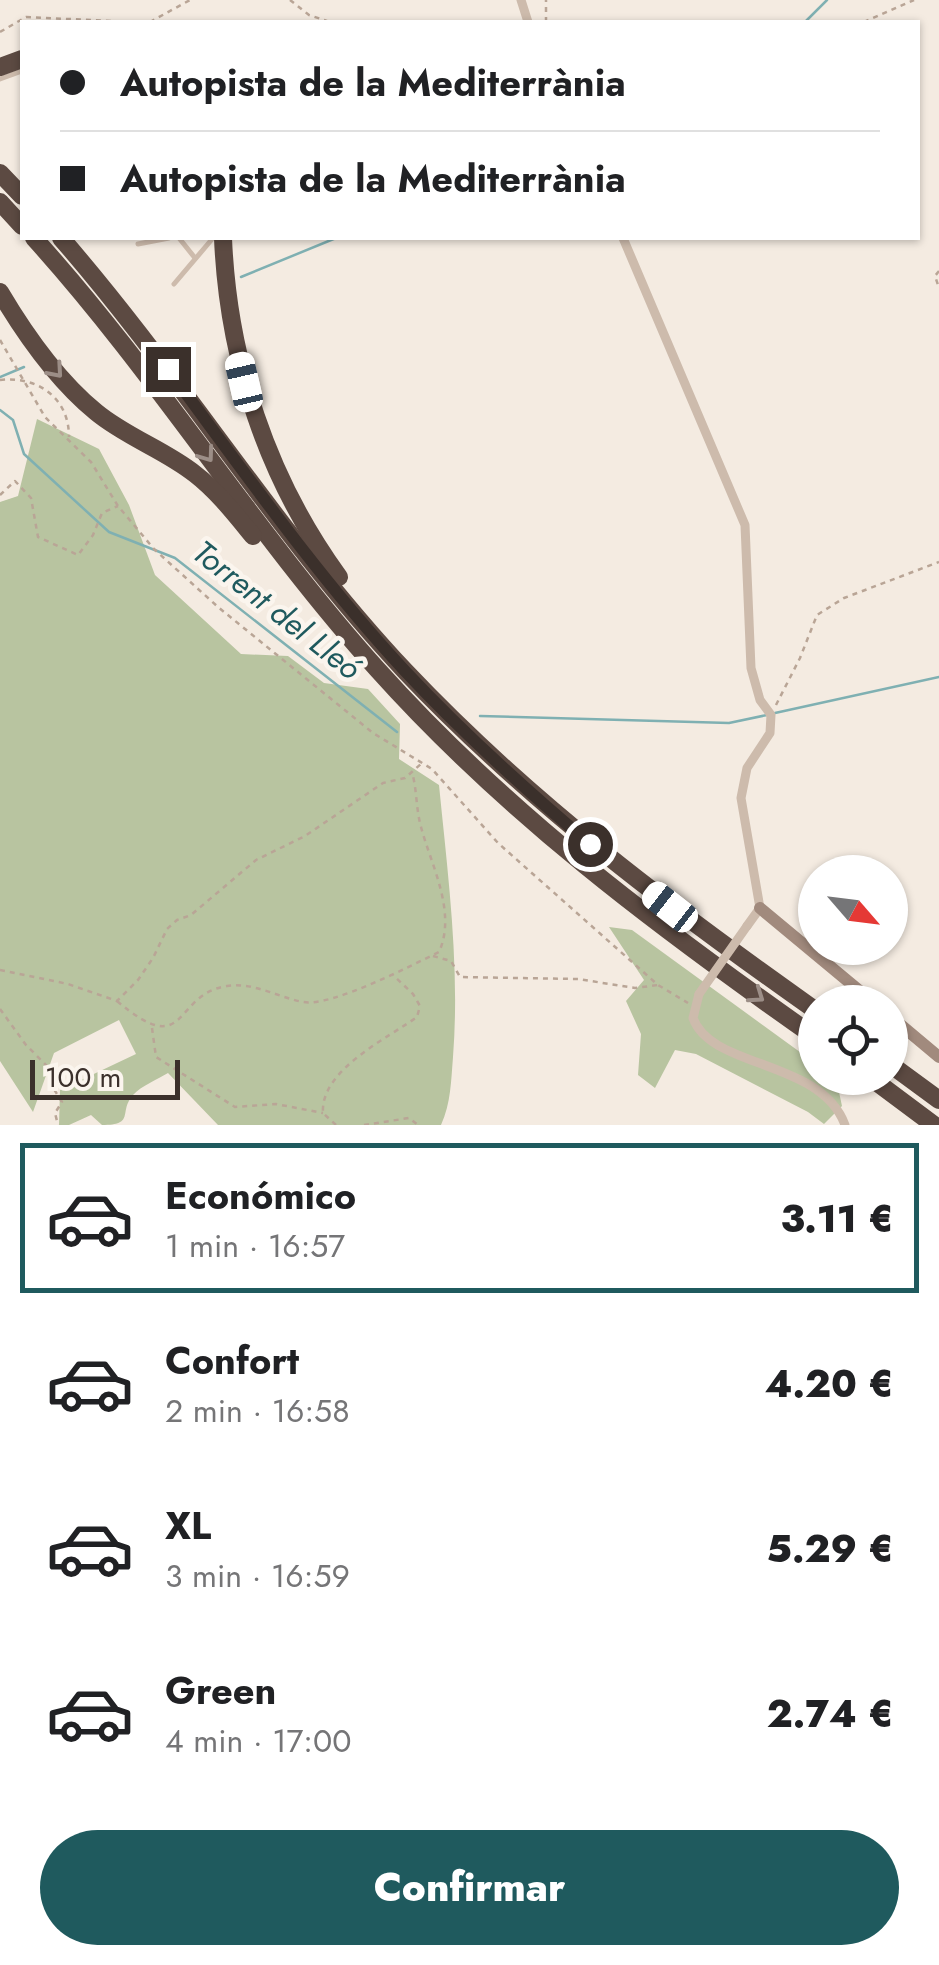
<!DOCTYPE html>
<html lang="es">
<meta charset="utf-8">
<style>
:root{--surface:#fff;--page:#f2f2f2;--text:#202124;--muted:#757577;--line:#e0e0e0;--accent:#1f5a5e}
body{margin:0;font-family:Jost,sans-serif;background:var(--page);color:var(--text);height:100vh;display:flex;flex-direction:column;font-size:38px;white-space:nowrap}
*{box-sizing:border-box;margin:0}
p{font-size:32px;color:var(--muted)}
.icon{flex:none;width:55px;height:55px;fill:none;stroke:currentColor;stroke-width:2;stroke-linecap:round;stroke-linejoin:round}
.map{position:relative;height:1125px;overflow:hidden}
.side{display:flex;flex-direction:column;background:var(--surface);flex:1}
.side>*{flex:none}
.top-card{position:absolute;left:20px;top:20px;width:900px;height:220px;border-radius:0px;box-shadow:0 2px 8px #0004;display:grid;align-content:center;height:220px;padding:0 40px;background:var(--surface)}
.needle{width:65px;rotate:118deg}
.controls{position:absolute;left:798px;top:855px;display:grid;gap:20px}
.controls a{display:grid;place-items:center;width:110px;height:110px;border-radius:50%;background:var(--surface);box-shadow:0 2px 8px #0004;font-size:50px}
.scale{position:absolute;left:30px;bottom:25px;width:150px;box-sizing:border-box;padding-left:10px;border:5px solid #3b302b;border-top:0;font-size:28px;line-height:35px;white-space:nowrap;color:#3b302b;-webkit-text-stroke:8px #fbf5ee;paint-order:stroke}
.end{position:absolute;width:45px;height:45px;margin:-22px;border:12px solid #3b302b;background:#fff;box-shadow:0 0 0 5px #fff}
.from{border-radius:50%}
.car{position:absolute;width:30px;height:60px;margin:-30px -15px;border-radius:12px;box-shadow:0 0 8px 2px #0007;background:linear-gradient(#fff 24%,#345 0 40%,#fff 0 76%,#345 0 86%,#fff 0)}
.top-card b{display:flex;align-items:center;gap:35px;height:95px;font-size:38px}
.top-card b+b{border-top:2px solid var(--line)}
.top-card i{width:25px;height:25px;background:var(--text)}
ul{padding:18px 0 0;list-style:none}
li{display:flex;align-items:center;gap:30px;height:150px;margin:0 20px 15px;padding:0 20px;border:5px solid transparent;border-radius:0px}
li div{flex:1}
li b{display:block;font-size:38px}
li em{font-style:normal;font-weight:800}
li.active{border-color:var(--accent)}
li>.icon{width:90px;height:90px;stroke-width:1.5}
.button{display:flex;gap:20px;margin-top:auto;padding:20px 40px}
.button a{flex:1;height:115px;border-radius:60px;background:var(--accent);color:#fff;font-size:40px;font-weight:800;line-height:115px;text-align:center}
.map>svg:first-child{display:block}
</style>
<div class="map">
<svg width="939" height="1125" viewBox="0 0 939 1125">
<rect width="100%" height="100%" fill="#f4ebe1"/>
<g fill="#b8c4a0">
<path d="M37 419 99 449 129 505 155 575 241 654 288 656 324 683 368 689 400 724 399 759 439 785C448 876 460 966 453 1057 451 1081 451 1103 441 1125H218L168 1073C158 1079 141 1086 133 1095 118 1112 136 1125 102 1125L91 1115 69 1125H59L60 1090 136 1054 119 1020 54 1053 33 1112 0 1061V502L18 496Z"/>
<path d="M609 927 632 930 815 1063V1078H836L842 1106 824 1124 808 1112 696 1054 675 1050 655 1088 638 1075 641 1034 626 1001 644 980Z"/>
</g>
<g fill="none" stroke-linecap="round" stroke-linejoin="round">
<g stroke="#7fb0b2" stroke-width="2.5">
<path d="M805 22 827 0"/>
<path d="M241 277 336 238"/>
<path d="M0 377 24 367"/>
<path d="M0 410 13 420 24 454 109 532 175 558 397 732"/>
<path d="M775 713 939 677"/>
<path d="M480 716 729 723 767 715"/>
</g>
<g stroke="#b9a596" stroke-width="2.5" stroke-dasharray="5 5" stroke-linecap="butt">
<path d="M290 0 309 15 330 22"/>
<path d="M150 22 190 0"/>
<path d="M546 22V0"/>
<path d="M864 22 914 0"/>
<path d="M0 32 26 17 132 22"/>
<path d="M939 271 935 276 939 288"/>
<path d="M0 340 45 417 91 462 118 506 154 549 218 607 373 733 432 769 498 843 658 985 688 1003"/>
<path d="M0 380C37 376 69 397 69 437"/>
<path d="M0 495 15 481 31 498 38 537 78 555 93 535 102 513 118 506"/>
<path d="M776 705 800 658 817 615 844 598 939 562"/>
<path d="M433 956 451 961 460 977 578 979 635 988 658 985"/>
<path d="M0 970 68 984 117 1001 138 980 153 958 167 929 177 920 191 915 256 860 305 836 383 783 405 778 422 763"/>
<path d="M117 1001C189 1062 172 994 227 986 254 982 277 997 303 1002 332 1007 410 966 439 952 457 912 431 865 421 827 416 809 417 790 412 772"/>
<path d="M0 1009 26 1045 51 1070 52 1086 62 1102 55 1113 58 1125"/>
<path d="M152 1028 156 1057 235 1107 276 1104 323 1113"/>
<path d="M336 1125 323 1113C320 1070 388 1038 417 1017L420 1006 413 994 393 975"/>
<path d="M364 1125 409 1118 418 1125"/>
</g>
<g stroke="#cdbbac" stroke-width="5">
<path d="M0 79 22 71"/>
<path d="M179 238 195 258"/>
<path d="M138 244 169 238"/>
<path d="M174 284 213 238"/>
</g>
<g stroke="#cdbbac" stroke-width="9">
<path d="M521 0 528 22"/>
<path d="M623 238 745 525 751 668 760 700 771 715 770 733 747 768 741 798 760 908 747 926"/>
<path d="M699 994 693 1018C711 1069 821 1059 845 1125"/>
</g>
<g stroke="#a18a7d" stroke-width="12">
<path d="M760 908 873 1002"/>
<path d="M890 1016 939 1057"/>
</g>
<g stroke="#5c4a42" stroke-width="18">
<path d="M0 67 22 59"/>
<path d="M0 173 22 196"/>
<path d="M0 202 22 226"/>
<path d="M34 238C157 374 254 532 377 669 506 813 657 926 815 1037"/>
<path d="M61 238C182 377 279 537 406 672 529 802 669 907 815 1010"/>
<path d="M223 238C228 360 267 478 339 577"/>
<path d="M0 292C26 336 57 380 96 412 126 437 165 450 195 474 217 491 235 514 253 536"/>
<path d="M890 1064 939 1100"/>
<path d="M871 1078 934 1125"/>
</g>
<path stroke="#cdbbac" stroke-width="9" d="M699 994 747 926"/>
</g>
<defs><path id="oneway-chevron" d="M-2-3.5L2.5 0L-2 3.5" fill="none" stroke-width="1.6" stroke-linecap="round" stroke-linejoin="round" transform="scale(2.5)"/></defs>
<g stroke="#9c8e87">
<use href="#oneway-chevron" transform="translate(56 371) rotate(49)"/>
<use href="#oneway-chevron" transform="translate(207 455) rotate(54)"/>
<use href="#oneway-chevron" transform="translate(757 996) rotate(35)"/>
</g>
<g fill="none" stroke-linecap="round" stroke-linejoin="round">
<path stroke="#3b302b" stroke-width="12" d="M168 369C244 472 318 577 405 671 462 732 526 790 590 844"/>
</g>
<g text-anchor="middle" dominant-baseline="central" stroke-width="9" stroke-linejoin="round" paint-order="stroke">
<g font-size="32" font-style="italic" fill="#1f5a5e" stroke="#fbf5ee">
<text transform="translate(277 610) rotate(38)">Torrent del Lleó</text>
</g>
</g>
</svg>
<div class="controls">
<a><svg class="needle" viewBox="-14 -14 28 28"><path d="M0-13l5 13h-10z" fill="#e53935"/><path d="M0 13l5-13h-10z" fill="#757577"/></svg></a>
<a><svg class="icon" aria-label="locate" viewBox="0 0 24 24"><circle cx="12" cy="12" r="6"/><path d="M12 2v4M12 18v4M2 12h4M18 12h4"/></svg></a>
</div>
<div class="scale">100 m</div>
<i class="end from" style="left:590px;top:844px"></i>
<i class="end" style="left:168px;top:369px"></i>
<i class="car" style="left:244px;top:382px;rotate:347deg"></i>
<i class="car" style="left:670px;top:907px;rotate:308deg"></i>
<div class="top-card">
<b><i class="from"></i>Autopista de la Mediterrània</b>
<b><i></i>Autopista de la Mediterrània</b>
</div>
</div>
<section class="side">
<ul>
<li class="active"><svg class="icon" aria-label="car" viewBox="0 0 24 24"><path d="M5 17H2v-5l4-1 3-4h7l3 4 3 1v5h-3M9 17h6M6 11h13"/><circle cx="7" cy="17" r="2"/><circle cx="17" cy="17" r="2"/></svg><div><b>Económico</b><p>1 min · 16:57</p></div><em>3.11 €</em></li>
<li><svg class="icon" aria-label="car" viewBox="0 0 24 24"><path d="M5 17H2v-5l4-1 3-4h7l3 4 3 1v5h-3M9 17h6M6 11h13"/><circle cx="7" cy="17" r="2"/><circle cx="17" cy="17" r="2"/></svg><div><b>Confort</b><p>2 min · 16:58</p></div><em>4.20 €</em></li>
<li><svg class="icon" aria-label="car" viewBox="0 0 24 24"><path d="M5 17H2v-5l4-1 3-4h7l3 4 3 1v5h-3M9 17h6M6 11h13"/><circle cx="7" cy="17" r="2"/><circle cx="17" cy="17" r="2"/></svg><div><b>XL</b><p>3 min · 16:59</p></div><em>5.29 €</em></li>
<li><svg class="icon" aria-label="car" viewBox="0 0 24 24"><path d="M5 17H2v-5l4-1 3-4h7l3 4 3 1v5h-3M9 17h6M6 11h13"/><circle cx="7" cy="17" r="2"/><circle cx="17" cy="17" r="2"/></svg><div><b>Green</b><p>4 min · 17:00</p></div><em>2.74 €</em></li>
</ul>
<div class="button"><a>Confirmar</a></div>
</section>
